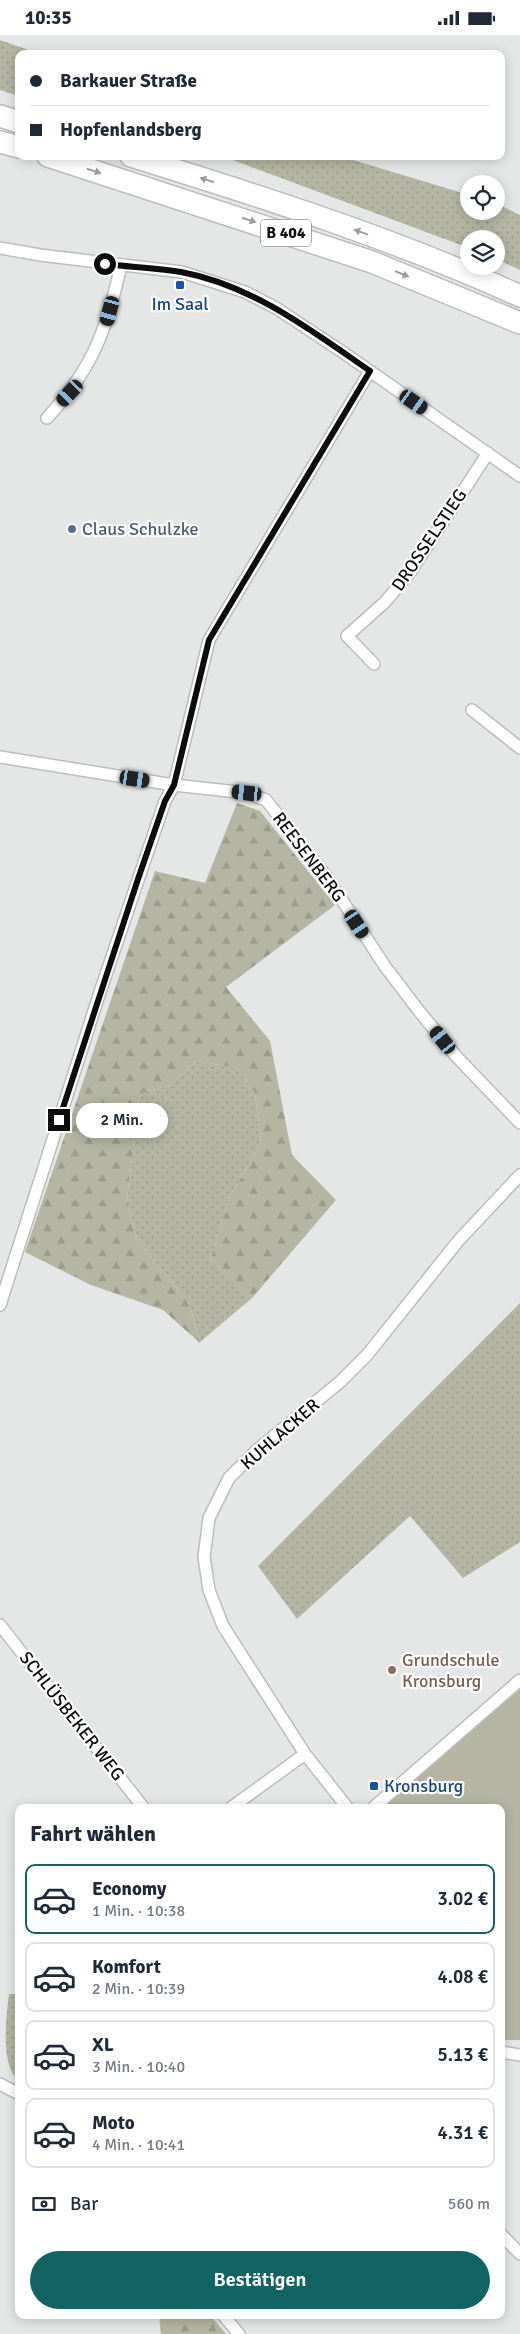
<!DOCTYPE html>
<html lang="de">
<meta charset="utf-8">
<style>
:root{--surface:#fff;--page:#f6f6f7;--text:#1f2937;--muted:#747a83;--line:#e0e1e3;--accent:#126363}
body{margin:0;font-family:Signika,sans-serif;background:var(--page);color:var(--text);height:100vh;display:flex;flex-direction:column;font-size:19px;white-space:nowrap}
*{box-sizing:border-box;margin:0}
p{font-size:16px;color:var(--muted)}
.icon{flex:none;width:28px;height:28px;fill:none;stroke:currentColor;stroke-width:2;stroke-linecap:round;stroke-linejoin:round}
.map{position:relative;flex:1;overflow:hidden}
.drawer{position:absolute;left:15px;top:1769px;width:490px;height:515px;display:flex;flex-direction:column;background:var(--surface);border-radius:10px;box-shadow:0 2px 12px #0003}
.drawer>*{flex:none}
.banner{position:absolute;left:15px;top:15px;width:490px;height:110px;border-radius:10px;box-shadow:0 2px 12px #0003;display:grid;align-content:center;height:110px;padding:0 15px;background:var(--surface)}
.tools{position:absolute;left:460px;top:140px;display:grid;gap:10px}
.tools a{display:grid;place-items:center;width:45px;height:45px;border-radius:50%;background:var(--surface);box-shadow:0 2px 12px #0003;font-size:25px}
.end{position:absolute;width:22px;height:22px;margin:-11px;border:6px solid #0d0d0d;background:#fff;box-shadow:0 0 0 2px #fff}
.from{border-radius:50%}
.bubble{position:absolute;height:35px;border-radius:18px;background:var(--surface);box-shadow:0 2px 12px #0003;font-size:16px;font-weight:600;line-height:35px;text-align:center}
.car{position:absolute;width:15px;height:30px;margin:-15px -8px;border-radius:6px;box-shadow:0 0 4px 1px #0007;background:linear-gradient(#222 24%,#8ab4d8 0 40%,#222 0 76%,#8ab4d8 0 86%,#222 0)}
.banner b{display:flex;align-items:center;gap:18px;height:48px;font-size:19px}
.banner b+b{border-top:1px solid var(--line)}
.banner i{width:12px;height:12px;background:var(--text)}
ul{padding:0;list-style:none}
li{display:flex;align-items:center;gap:15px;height:70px;margin:0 10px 8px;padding:0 5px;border:2px solid var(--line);border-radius:10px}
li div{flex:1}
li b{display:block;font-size:19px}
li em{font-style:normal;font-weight:600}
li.current{border-color:var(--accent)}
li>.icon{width:45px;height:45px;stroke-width:1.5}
h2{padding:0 15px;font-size:22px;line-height:60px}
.pay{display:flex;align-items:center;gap:12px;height:55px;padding:0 15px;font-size:19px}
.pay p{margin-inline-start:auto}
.button{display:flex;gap:10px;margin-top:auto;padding:10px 15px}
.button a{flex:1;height:58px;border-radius:30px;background:var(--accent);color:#fff;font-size:20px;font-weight:600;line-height:58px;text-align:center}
.status{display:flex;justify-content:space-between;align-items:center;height:35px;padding:0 25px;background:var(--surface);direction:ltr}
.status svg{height:14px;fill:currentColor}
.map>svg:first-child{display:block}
</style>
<div class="status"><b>10:35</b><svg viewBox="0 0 49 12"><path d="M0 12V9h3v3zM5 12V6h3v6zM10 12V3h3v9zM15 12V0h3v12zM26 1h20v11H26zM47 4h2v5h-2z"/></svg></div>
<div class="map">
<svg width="520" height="2299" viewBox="0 0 520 2299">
<defs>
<pattern id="green-dots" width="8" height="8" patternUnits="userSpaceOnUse" patternTransform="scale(1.25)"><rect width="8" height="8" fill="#b4b6a3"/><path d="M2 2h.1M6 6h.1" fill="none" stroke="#9a9b8b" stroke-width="1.8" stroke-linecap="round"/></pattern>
<pattern id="forest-firs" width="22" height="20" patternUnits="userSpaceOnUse" patternTransform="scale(1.25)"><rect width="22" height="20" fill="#b4b6a3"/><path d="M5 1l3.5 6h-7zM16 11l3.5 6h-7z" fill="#9a9b8b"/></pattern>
</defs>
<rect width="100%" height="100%" fill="#e5e6e6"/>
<g fill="url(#green-dots)">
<path d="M0 5 40 19H19V61L0 55Z"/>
<path d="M222 121H340L469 160V176H496V168L520 180V235L496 224V204H469V213Z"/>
<path d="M197 1026 236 1033 255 1058 261 1108 230 1161 211 1223 252 1263 200 1307 189 1268 137 1204 127 1163 139 1063 145 1057 171 1050Z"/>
<path d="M520 1268V1507L463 1543 410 1481 297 1584 258 1531Z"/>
<path d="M9 1959H19V2046C0 2031 6 1983 9 1959Z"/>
</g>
<g fill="url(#forest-firs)">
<path d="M237 768 260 776 335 870 226 952 270 1006 292 1120 336 1165 252 1263 211 1223 230 1161 261 1108 255 1058 236 1033 197 1026 171 1050 145 1057 139 1063 127 1163 137 1204 189 1268 200 1308 163 1275 91 1250 25 1217 155 836 205 848Z"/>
<path d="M159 2280H210L226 2299H161Z"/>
</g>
<path fill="#b4b6a3" d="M520 1654V2005H501V1772H384Z"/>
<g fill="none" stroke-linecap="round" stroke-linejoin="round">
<defs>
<g id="street">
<path d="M0 213 40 220 182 237 245 257 276 273 344 318 520 441"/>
<path d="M47 383C93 333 106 296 121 231"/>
<path d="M374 629 347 601 385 567 411 536 488 418"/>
<path d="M472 675 520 713"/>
<path d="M0 722 174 750 247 758 266 765 327 842 384 930 419 976 455 1020 520 1088"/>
<path d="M0 1270 100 957 165 766 174 750 209 605 370 336"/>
<path d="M0 1590 143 1772"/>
<path d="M232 1772 305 1719"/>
<path d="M347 1772 305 1719 223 1591 209 1555 204 1522 209 1483 229 1443 258 1414 340 1347 367 1320 459 1205 520 1140"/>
<path d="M374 1772 520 1645"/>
<path d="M501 2017 520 2020"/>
<path d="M0 2049 19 2059"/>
<path d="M501 2199 520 2219"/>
<path d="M223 2280 239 2299"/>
</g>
<g id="highway">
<path d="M0 81 19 87"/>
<path d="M0 107 19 112"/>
<path d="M48 121 372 227 520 288"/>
<path d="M131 121C263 162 395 204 520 261"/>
</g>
</defs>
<use href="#street" stroke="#bcbdbe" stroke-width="14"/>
<use href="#highway" stroke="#bcbdbe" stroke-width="24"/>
<use href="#street" stroke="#fff" stroke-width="11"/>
<use href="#highway" stroke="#fff" stroke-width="21"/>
</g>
<defs><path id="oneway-solid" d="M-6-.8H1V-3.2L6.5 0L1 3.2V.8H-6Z" transform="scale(1.25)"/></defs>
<g fill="#9e9e9e">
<use href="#oneway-solid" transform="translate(94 136) rotate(17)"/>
<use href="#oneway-solid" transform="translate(207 145) rotate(-162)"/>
<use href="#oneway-solid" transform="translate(249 185) rotate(18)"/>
<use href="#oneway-solid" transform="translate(361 197) rotate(-160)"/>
<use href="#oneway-solid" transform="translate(402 239) rotate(22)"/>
</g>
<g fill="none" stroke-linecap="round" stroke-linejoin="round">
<path stroke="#0d0d0d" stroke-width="6" d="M59 1085 138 844 165 766 174 750 209 605 370 336C312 296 252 250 181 237 156 233 130 232 105 229"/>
</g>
<g fill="#1a4fb4" stroke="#fff" stroke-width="2">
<rect x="175" y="245" width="10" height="10" rx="2.5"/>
<rect x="369" y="1746" width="10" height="10" rx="2.5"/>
</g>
<circle fill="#5c6f8a" stroke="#fff" stroke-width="2" cx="72" cy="494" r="5"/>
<circle fill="#8d6e63" stroke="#fff" stroke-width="2" cx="392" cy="1635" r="5"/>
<g text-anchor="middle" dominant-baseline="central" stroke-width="4.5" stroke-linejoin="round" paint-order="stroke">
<rect fill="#fff" stroke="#565656" stroke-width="1" x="261" y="184.5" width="50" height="27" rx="4"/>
<g font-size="16" font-weight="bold" fill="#0d0d0d">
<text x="286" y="198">B 404</text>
</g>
<g font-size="18" fill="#164399" stroke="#fff">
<text x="180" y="269">Im Saal</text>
<text x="384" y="1751" text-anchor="start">Kronsburg</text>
</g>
<g font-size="18" fill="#4e5e75" stroke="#fff" text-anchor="start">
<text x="82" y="494">Claus Schulzke</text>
</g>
<g font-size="18" fill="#0d0d0d" stroke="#fff">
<text transform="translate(429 505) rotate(-56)">DROSSELSTIEG</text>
<text transform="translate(309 822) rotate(53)">REESENBERG</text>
<text transform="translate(280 1399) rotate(-41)">KUHLACKER</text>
<text transform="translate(72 1681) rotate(52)">SCHLÜSBEKER WEG</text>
</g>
<g font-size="18" fill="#785e54" stroke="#fff" text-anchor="start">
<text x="402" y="1625">Grundschule<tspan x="402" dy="21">Kronsburg</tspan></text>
</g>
</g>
</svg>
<div class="tools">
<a><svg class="icon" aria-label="locate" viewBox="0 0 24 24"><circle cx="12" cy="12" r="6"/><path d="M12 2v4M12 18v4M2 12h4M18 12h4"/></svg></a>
<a><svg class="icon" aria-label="layers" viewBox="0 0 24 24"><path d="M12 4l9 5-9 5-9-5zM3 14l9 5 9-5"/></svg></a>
</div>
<i class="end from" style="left:105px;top:229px"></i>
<i class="end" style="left:59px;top:1085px"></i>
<div class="bubble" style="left:76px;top:1068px;width:92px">2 Min.</div>
<i class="car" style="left:110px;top:276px;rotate:195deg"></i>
<i class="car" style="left:70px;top:358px;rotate:223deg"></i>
<i class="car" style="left:414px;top:367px;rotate:125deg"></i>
<i class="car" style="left:135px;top:744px;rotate:99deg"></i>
<i class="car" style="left:247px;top:758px;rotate:276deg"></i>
<i class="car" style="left:357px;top:889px;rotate:147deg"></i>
<i class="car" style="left:443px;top:1005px;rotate:321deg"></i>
<div class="banner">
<b><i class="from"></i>Barkauer Straße</b>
<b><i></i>Hopfenlandsberg</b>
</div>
<section class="drawer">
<h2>Fahrt wählen</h2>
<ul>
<li class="current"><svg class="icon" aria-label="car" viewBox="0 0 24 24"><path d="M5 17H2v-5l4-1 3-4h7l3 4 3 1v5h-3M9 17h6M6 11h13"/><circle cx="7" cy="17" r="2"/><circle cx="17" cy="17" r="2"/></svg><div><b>Economy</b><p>1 Min. · 10:38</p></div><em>3.02 €</em></li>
<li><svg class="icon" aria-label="car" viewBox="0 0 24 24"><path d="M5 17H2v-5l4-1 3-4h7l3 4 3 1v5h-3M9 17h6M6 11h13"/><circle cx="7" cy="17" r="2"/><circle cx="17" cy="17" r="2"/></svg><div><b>Komfort</b><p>2 Min. · 10:39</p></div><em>4.08 €</em></li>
<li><svg class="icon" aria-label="car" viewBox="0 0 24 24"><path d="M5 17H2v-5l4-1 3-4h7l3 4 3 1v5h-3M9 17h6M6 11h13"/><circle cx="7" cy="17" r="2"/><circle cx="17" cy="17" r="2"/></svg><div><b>XL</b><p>3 Min. · 10:40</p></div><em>5.13 €</em></li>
<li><svg class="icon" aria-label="car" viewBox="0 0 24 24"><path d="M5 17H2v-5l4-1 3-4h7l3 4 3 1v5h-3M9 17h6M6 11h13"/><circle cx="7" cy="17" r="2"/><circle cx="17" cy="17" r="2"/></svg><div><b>Moto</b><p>4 Min. · 10:41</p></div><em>4.31 €</em></li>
</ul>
<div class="pay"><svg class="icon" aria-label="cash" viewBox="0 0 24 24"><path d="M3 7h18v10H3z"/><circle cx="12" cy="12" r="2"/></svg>Bar<p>560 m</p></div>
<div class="button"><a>Bestätigen</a></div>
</section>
</div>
